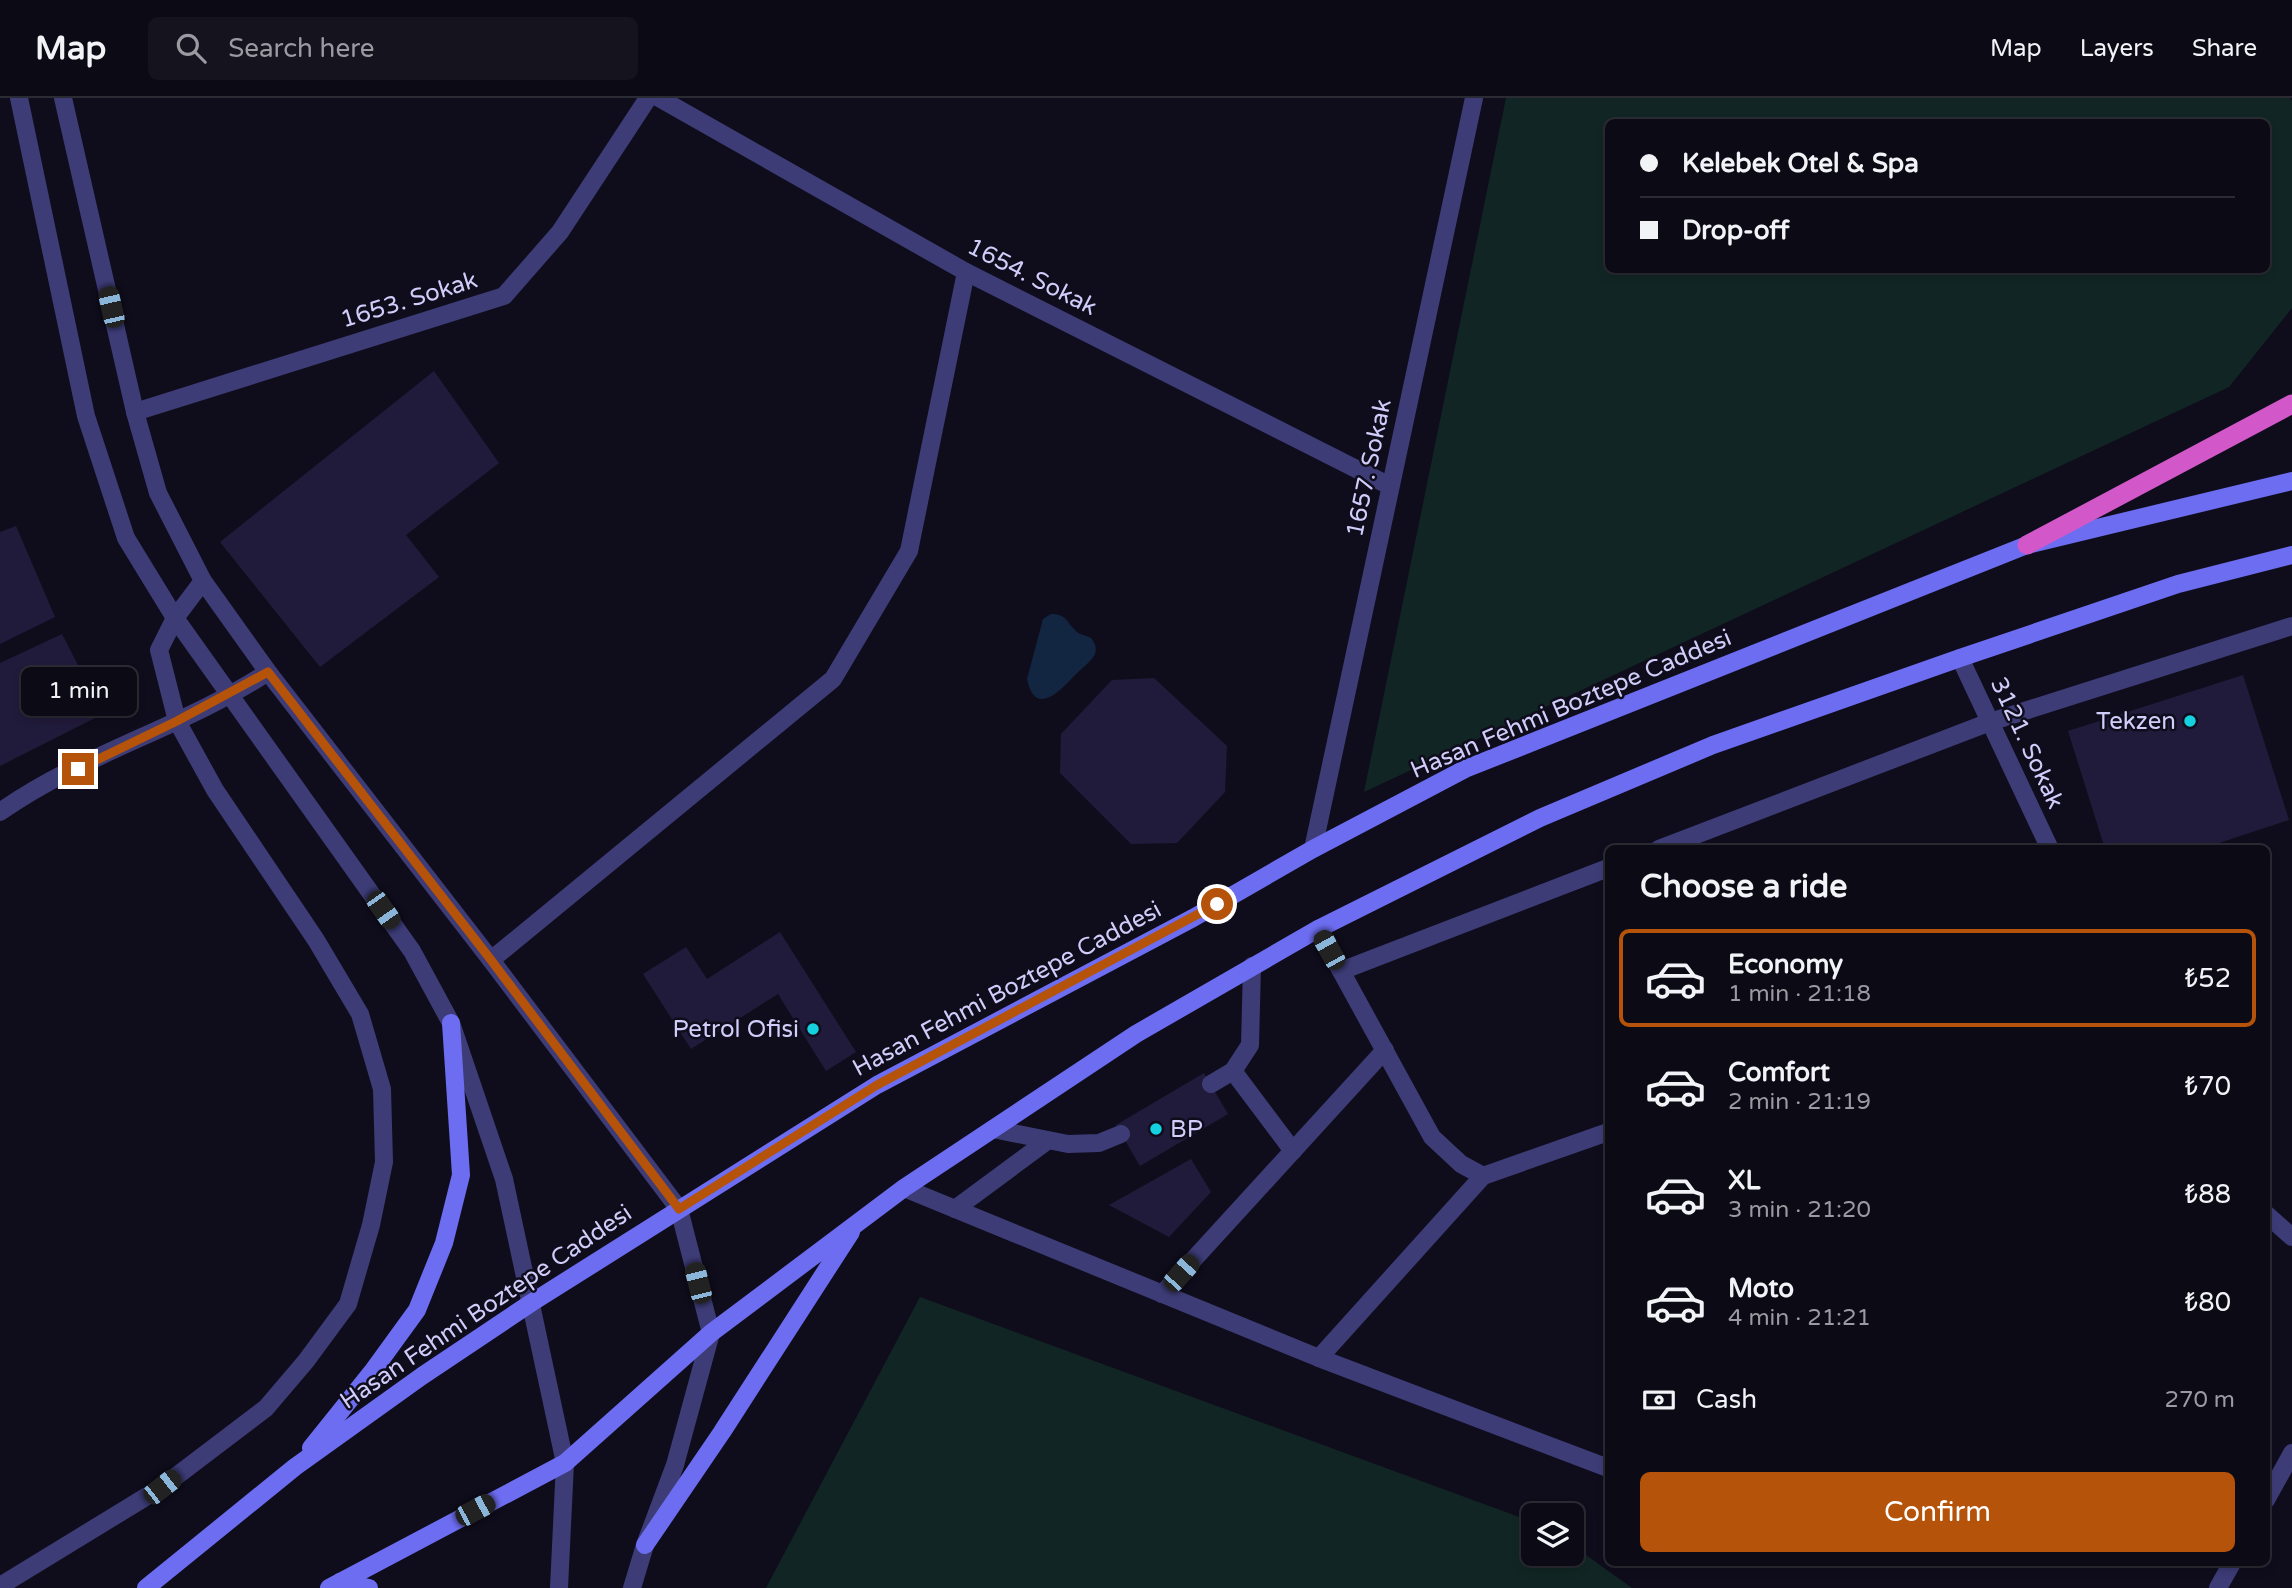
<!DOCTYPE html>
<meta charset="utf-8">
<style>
:root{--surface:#0b0a15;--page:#14131e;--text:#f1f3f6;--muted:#9a9aa0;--line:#2b2b34;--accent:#b45309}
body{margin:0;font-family:"Varela Round",sans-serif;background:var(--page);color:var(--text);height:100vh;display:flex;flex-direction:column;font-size:26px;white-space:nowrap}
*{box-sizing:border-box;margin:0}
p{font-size:23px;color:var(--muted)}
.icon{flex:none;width:38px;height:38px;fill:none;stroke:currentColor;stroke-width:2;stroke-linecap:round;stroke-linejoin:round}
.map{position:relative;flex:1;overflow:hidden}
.drawer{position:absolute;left:1605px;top:747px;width:665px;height:721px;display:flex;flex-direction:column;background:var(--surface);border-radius:10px;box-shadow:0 4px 10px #0003,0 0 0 2px var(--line)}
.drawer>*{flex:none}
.hud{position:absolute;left:1605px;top:21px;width:665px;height:154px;border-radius:10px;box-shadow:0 4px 10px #0003,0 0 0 2px var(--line);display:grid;align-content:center;height:154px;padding:0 35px;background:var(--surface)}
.fabs{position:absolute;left:1521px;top:1405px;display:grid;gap:14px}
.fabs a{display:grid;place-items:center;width:63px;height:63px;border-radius:10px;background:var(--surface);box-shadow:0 4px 10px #0003,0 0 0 2px var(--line);font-size:35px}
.end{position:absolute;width:32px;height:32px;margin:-16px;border:9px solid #b45309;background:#fff;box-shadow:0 0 0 4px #fff}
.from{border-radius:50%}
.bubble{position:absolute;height:49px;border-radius:10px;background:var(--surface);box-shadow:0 4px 10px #0003,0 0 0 2px var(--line);font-size:23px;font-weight:600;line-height:49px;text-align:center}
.car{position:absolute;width:21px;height:42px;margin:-21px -10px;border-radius:9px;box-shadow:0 0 5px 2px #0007;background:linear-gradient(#222 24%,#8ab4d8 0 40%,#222 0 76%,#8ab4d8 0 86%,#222 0)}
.hud b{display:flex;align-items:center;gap:24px;height:66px;font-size:26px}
.hud b+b{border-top:2px solid var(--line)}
.hud i{width:18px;height:18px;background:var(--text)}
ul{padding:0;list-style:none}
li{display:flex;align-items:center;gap:21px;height:98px;margin:0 14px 10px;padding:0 21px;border:4px solid transparent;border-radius:10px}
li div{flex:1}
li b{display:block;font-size:26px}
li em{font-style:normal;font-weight:600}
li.selected{border-color:var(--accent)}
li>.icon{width:63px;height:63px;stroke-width:1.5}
h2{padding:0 35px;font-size:32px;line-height:84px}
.pay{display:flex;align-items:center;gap:18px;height:77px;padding:0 35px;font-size:26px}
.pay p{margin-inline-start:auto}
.cta{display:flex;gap:14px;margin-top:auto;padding:14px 35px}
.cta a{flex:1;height:80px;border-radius:10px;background:var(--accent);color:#fff;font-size:28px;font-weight:600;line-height:80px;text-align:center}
header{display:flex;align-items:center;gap:42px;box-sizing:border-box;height:98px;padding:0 35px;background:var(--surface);border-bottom:2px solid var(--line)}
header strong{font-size:33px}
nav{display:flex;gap:38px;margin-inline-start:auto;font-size:24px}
.search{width:490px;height:63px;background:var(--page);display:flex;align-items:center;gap:18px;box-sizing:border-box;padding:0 24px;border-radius:10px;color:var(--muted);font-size:26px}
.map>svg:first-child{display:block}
</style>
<header>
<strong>Map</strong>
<div class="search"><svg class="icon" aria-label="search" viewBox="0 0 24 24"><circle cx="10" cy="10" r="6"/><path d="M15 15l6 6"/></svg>Search here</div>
<nav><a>Map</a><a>Layers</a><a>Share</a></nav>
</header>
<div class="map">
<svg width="2292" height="1490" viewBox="0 0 2292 1490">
<rect width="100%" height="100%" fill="#0f0d1c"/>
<g fill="#112624" fill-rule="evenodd">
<path d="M1506 0H2290L2292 3V210L2229 289 1364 694ZM1608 24H2266V172H1608Z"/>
<path d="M920 1199 1533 1424V1456H1572V1447L1632 1490H766Z"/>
</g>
<path fill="#122641" d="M1051 516C1066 516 1066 523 1075 532 1079 537 1086 537 1091 540 1095 545 1097 550 1095 556 1091 564 1081 571 1075 577 1062 591 1035 621 1027 581L1043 521Z"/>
<g fill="#211b3b">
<path d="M434 273 499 365 406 437 439 479 320 569 220 444Z"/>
<path d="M16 428 55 519 0 546V434Z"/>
<path d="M62 536 103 616 0 668V565Z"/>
<path d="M2243 577 2289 722 2201 751H2105L2068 633Z"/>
<path d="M1154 580 1227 648 1225 694 1177 745 1131 746 1060 675 1061 636 1112 582Z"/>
<path d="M780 834 856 954 826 973 778 896 691 951 643 876 686 849 707 881Z"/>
<path d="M1204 975 1228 1016 1140 1068 1116 1027Z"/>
<path d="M1191 1061 1211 1094 1169 1139 1109 1107Z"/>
</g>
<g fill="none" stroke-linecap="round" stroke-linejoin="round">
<g stroke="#3d3c77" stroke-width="18">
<path d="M1233 973 1293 1053"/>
<path d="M1211 986 1233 973 1250 947 1252 868"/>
<path d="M993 1031 1068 1046 1099 1045 1121 1036"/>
<path d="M955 1111 1047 1043"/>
</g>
<g stroke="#3d3c77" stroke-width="18">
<path d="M659 0 966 174 1390 388"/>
<path d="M135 314 504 198 560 134 648 0"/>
<path d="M1960 560 2050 751"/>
<path d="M0 714C82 656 184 629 268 574"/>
<path d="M1313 751 1474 0"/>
<path d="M1659 751 1990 624 2292 528"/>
<path d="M1318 831 1432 1039 1461 1066 1483 1078"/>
<path d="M491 862 833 581 909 453 966 174"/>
<path d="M1341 873 1608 770"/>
<path d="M904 1090 1319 1260 1608 1370"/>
<path d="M2266 1116 2292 1139"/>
<path d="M1162 1196 1385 952"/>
<path d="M1319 1260 1483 1078 1608 1034"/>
<path d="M2266 1402 2292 1355"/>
<path d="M0 1488 162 1389 266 1310 306 1263 348 1206 371 1127 384 1064 382 991 360 916 316 842 215 692 177 623 159 552 175 520 203 483"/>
<path d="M2218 1490 2232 1465"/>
</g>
<g stroke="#3d3c77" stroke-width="18">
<path d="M19 0 86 318 126 440 175 520 412 853 451 925 504 1081 565 1365 559 1490"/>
<path d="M63 0 135 314 158 395 203 483 268 574 491 862 679 1111 711 1235 675 1367 645 1447 632 1490"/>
</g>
<g stroke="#6d6df1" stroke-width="18">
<path d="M311 1350 372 1274 417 1212 444 1145 461 1077 451 925"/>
<path d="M645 1447 722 1334 851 1134"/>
<path d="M340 1484 369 1490"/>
<path d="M146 1490 295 1369 422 1278 531 1205 877 987 1193 820 1313 751 1465 671 2027 447 2292 383"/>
<path d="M329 1490 565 1365 711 1235 904 1090 1136 936 1318 831 1540 720 1713 647 1960 560 2178 486 2292 457"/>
</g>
<path stroke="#d258c9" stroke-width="19" d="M2027 447 2292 306"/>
</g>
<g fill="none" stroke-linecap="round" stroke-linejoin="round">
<path stroke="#b45309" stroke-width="9" d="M78 671 177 623 268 574 491 862 679 1111 877 987 1217 806"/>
</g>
<g fill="#15d0df" stroke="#0f0d1c" stroke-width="2.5">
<circle cx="2190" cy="623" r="7"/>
<circle cx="813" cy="931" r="7"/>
<circle cx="1156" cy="1031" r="7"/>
</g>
<g text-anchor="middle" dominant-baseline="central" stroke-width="5" stroke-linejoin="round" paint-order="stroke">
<g font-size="24" fill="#d1cdfa" stroke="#0f0d1c">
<text transform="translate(1032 179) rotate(27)">1654. Sokak</text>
<text transform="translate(409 202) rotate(-17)">1653. Sokak</text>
<text transform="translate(1369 370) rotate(-78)">1657. Sokak</text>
<text transform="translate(1571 606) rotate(-23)">Hasan Fehmi Boztepe Caddesi</text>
<text transform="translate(2027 645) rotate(65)">3121. Sokak</text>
<text transform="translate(1007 891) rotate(-28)">Hasan Fehmi Boztepe Caddesi</text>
<text transform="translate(486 1209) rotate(-34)">Hasan Fehmi Boztepe Caddesi</text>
</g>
<g font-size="24" fill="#d1cdfa" stroke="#0f0d1c" text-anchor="end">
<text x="2176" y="623">Tekzen</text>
<text x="799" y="931">Petrol Ofisi</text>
<text x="1170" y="1031" text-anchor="start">BP</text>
</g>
</g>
</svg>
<div class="fabs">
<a><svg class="icon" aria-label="layers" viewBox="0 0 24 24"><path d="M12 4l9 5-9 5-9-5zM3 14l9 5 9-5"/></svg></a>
</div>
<i class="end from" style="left:1217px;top:806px"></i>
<i class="end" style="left:78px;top:671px"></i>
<div class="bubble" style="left:21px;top:569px;width:116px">1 min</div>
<i class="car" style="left:111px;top:209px;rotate:347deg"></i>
<i class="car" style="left:383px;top:812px;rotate:145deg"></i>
<i class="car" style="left:1329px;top:852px;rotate:331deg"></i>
<i class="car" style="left:1181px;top:1175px;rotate:42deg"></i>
<i class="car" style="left:698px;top:1185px;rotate:346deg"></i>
<i class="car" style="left:162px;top:1389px;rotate:52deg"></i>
<i class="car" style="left:475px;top:1412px;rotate:62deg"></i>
<div class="hud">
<b><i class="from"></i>Kelebek Otel &amp; Spa</b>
<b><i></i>Drop-off</b>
</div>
<section class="drawer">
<h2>Choose a ride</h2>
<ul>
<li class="selected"><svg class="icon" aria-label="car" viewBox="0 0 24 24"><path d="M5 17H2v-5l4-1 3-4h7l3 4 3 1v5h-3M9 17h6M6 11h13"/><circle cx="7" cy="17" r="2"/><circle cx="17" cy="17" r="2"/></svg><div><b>Economy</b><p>1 min · 21:18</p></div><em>₺52</em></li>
<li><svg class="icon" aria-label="car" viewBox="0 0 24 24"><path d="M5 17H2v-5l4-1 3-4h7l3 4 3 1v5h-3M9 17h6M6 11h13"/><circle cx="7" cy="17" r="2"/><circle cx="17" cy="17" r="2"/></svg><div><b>Comfort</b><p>2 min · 21:19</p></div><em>₺70</em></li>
<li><svg class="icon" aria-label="car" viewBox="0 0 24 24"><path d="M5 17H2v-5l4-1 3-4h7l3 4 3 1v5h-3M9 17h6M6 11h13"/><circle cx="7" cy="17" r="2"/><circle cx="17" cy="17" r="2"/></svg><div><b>XL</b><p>3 min · 21:20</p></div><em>₺88</em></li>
<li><svg class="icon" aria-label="car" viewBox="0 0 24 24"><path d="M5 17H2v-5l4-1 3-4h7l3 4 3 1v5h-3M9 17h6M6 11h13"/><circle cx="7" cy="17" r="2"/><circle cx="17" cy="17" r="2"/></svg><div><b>Moto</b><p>4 min · 21:21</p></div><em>₺80</em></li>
</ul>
<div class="pay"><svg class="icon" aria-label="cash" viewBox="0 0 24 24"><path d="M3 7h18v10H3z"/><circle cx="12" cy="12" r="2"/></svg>Cash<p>270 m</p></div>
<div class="cta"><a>Confirm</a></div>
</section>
</div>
